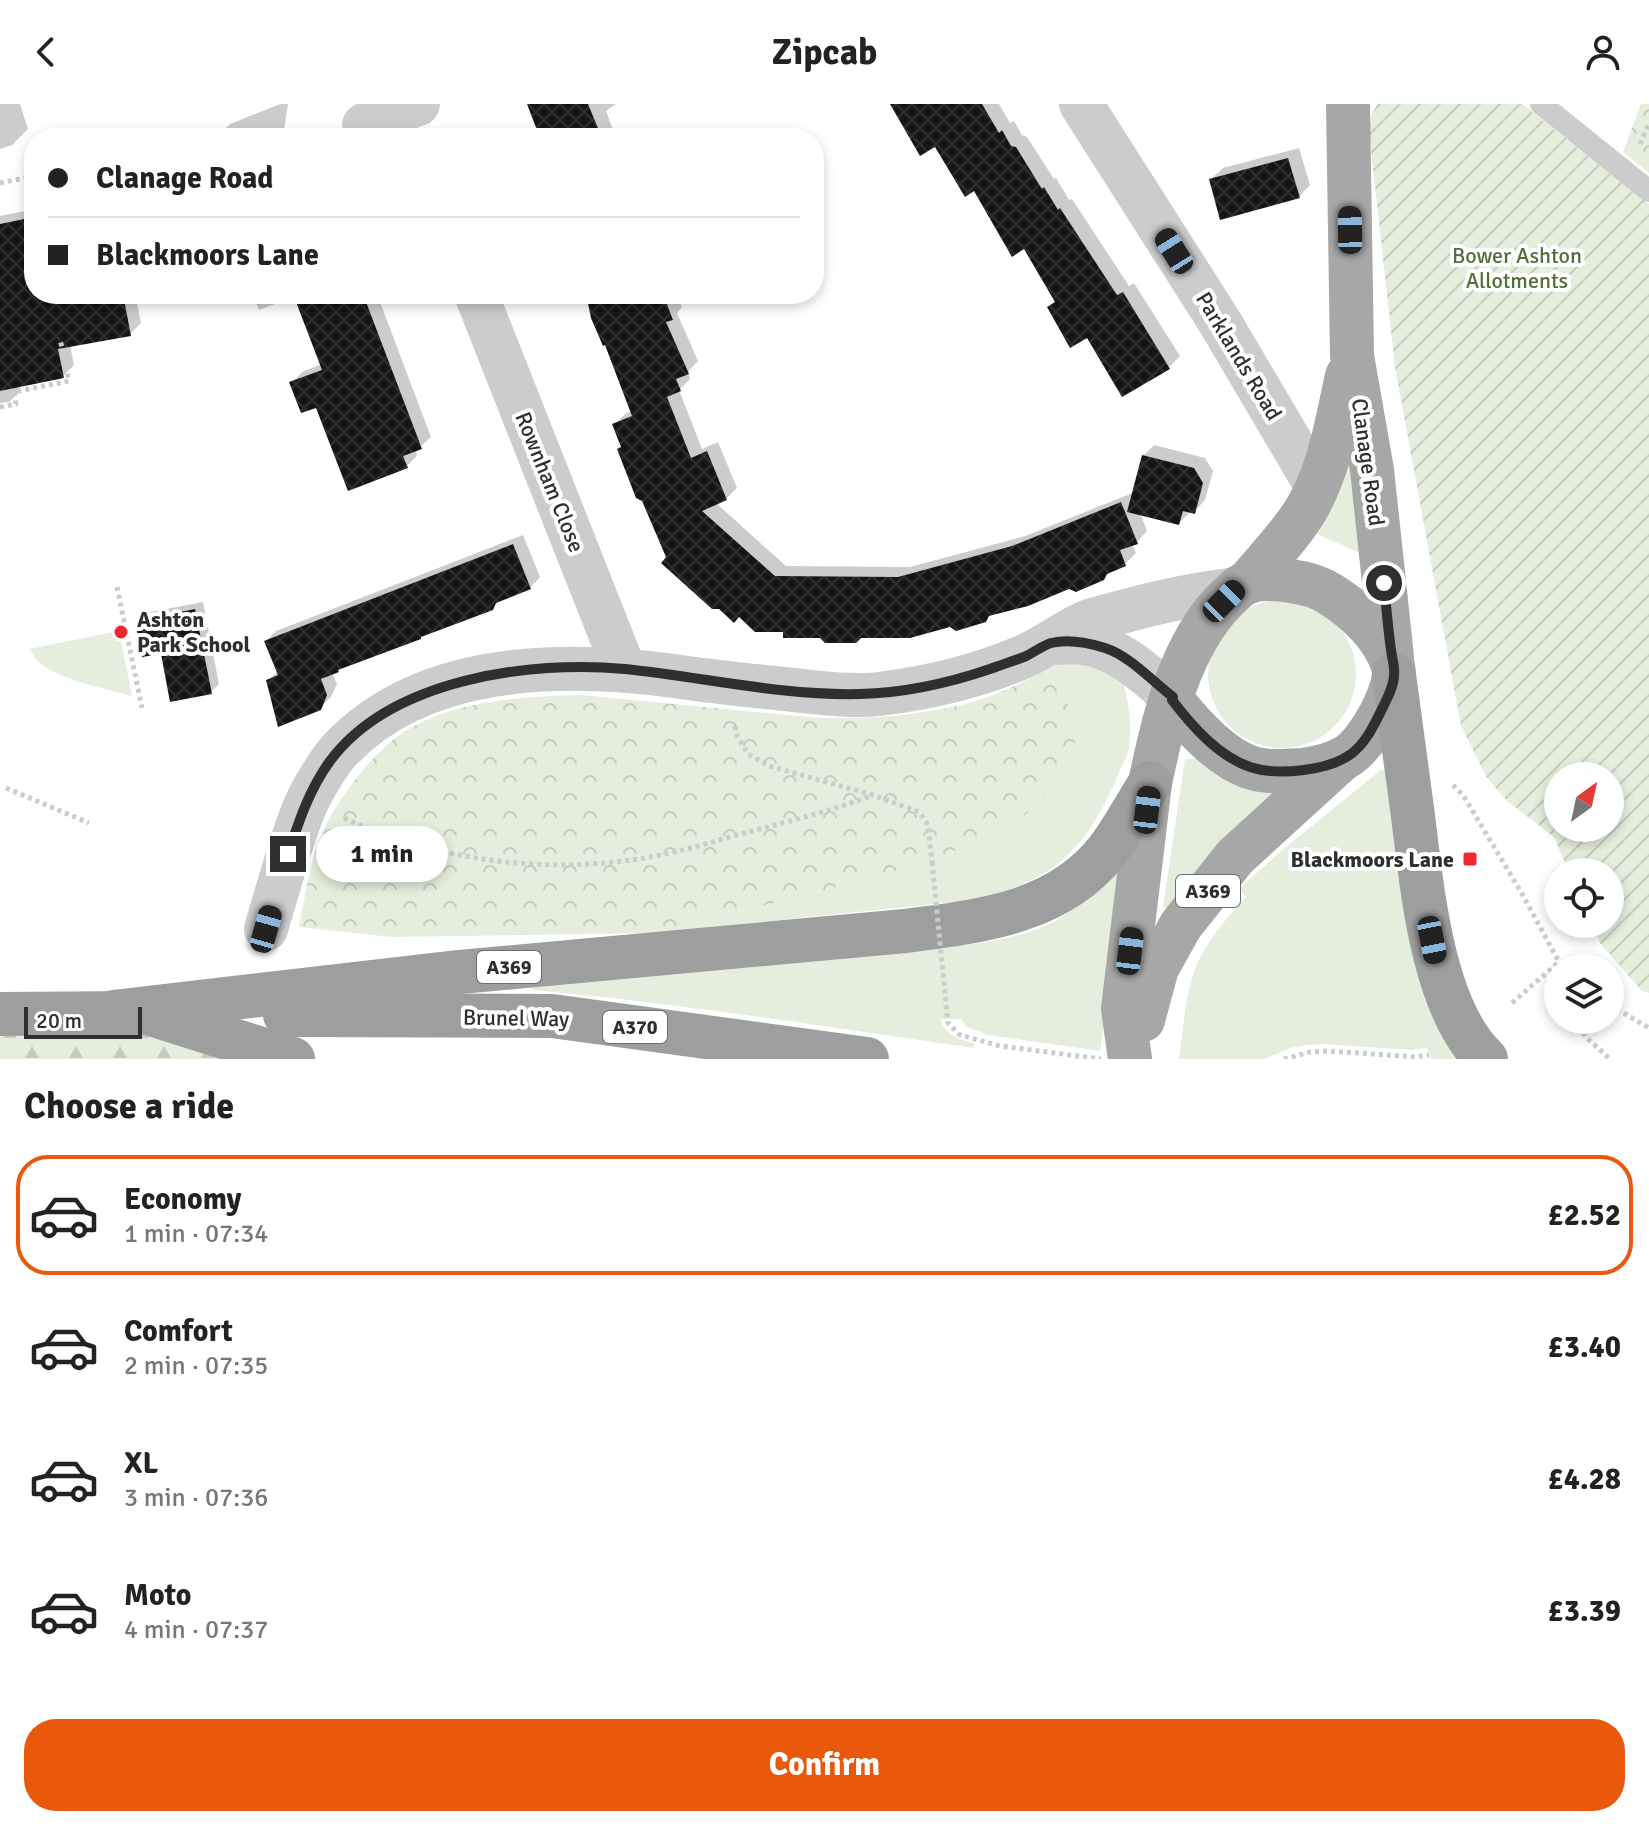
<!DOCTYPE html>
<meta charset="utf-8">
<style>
:root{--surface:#fff;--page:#f6f6f6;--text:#222;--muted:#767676;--line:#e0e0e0;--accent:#ea580c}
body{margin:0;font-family:Signika,sans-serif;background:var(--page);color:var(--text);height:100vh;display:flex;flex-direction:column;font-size:30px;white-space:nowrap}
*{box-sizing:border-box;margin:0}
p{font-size:26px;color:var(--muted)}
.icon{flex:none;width:44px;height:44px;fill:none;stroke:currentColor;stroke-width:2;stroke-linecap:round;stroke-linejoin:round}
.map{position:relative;height:955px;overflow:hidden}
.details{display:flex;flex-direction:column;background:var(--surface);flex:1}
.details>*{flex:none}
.hud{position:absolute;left:24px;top:24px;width:800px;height:176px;border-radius:32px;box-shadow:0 4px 12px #0003;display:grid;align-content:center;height:176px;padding:0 24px;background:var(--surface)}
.needle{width:52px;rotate:33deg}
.controls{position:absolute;left:1544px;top:658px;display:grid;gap:16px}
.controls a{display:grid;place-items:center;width:80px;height:80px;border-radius:50%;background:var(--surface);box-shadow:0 4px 12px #0003;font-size:40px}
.scale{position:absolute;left:24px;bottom:20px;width:118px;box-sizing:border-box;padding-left:8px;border:4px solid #2f2f2f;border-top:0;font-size:22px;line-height:28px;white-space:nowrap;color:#2f2f2f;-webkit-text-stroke:6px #fff;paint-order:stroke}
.end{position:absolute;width:36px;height:36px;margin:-18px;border:10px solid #2f2f2f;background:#fff;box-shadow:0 0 0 4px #fff}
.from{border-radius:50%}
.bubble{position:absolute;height:56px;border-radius:28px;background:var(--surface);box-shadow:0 4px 12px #0003;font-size:26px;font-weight:800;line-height:56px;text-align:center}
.car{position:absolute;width:24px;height:48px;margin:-24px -12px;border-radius:10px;box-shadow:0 0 6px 2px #0007;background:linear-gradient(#222 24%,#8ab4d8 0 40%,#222 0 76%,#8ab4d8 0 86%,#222 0)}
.hud b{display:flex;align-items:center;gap:28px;height:76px;font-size:30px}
.hud b+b{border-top:2px solid var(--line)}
.hud i{width:20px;height:20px;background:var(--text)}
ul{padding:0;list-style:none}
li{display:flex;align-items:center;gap:24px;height:120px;margin:0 16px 12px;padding:0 8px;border:4px solid transparent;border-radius:32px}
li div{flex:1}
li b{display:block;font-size:30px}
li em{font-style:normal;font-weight:800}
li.current{border-color:var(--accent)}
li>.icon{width:72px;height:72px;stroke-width:1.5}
h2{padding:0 24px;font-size:36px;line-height:96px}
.button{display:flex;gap:16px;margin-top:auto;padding:16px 24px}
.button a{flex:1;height:92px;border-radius:32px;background:var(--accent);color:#fff;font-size:32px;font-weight:800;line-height:92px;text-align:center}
header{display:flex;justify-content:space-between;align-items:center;height:104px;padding:0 24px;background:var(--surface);font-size:36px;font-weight:800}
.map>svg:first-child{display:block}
</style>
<header><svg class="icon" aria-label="back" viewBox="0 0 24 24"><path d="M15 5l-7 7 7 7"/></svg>Zipcab<svg class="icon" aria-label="person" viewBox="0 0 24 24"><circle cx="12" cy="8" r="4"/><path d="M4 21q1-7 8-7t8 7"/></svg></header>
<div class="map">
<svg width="1649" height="955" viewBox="0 0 1649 955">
<defs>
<pattern id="forest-firs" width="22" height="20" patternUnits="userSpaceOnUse" patternTransform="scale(2)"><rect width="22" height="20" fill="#e5eddc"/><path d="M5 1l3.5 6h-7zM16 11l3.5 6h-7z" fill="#c5ccbd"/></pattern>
<pattern id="park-crowns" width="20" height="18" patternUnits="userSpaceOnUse" patternTransform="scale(2)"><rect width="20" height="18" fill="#e5eddc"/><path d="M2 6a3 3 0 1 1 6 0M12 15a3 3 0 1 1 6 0" fill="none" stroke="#c5ccbd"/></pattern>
<pattern id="garden-furrows" width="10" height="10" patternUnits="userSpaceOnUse" patternTransform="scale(2)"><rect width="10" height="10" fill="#e5eddc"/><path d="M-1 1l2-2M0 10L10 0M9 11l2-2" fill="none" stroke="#c5ccbd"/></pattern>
<pattern id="building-cross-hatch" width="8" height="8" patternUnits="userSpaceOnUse" patternTransform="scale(2)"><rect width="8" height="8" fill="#161616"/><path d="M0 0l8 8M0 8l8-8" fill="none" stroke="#303030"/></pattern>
</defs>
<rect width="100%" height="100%" fill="#fff"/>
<g fill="#e5eddc">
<path d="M1349 359 1360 449 1308 426Z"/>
<circle cx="1282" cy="570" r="74"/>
<path d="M119 527 132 592C107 585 61 576 41 560 36 556 33 550 29 545Z"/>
<path d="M1085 554 1124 581C1129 602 1133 626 1128 648 1126 655 1121 663 1118 671 1102 709 1082 745 1046 768 1027 780 1005 787 984 795L654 829 876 773 1062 671 1071 652 1076 635 1068 601 1045 567 1058 560Z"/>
<path d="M1185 655H1197L1284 688 1176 807 1163 803Z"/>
<path d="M1381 666 1394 668 1460 955H1431L1427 944 1412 946 1324 940 1306 941 1290 944 1265 955H1179C1184 922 1185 882 1201 852 1213 830 1229 811 1246 793L1239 785 1281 747Z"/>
<path d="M1119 766 1127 769 1100 947 988 931 967 923 961 915H940C946 931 958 936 974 939V944C826 923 679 899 531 886L532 878C650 868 768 860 885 848 938 842 997 843 1047 821 1075 808 1096 786 1119 766Z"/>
</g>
<path fill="url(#forest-firs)" d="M0 926 178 928 237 955H0Z"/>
<g fill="url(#park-crowns)">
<path d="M1641 0H1649V69L1623 48Z"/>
<path d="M1045 567 1068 601 1076 617V635L1071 652 1062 671 1045 692 1025 711 1001 725 942 753 876 773 654 829 392 833 299 823C305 795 308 766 318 739 325 720 336 702 348 686 365 661 387 637 414 622 461 596 529 592 582 591L809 613C865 616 923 612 976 597 1000 590 1023 578 1045 567Z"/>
</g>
<path fill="url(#garden-furrows)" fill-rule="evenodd" d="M1378 0H1522L1649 100V889L1642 887 1600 839 1592 820H1610V768H1569L1554 733 1507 697 1487 674 1461 622 1395 263 1369 28 1371 11ZM1558 672H1610V724H1558Z"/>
<g fill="#0003">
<path d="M0 0H20L28 25 12 41 0 45Z"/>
<path d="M280 0H288L283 34H221L220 30 230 20Z"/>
<path d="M529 0H616L606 7 615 31 612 34H542Z"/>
<path d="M894 0H999L1010 19 1014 17 1022 31 1027 33 1054 75 1056 74 1069 96 1072 95 1129 182 1134 179 1180 252 1169 263 1088 231 1049 204 1057 196 1025 142 936 40Z"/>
<path d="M1299 44 1310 81 1299 93 1211 75 1223 64Z"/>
<path d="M34 105V190H135L141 219 130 230 70 241 74 261 63 272 19 281 20 287 9 298 0 299V112Z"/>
<path d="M252 190H377L431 333 420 343 415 346 417 352 407 362 318 301 292 279 302 268 322 260 296 192 259 206Z"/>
<path d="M591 190H677L682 203 677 209 698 257 688 268 690 275 679 286 702 345 718 338 737 384 726 395 716 399 786 462 910 463 1025 432 1135 388 1143 352 1154 341 1205 354 1213 367 1205 396 1194 408 1191 407 1179 419 1140 409 1147 427 1137 438 1132 440 1136 449 1125 460 1113 465 1103 475 1069 483 992 509 985 516 950 521 821 532 785 526 668 454 614 321 625 310 632 307Z"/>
<path d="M523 431 540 473 530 484 501 495 492 504 332 568 337 580 331 593 320 604 268 577 278 567 266 537 276 527Z"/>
<path d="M203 498 219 580 211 588 137 517 145 509Z"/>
</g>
<g fill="url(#building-cross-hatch)">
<path d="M527 0H588L602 34H540Z"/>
<path d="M890 0H982L999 29 1002 26 1011 42 1016 43 1042 85 1044 83 1058 106 1060 104 1117 191 1123 188 1170 265 1122 293 1087 234 1070 244 1047 203 1055 198 1024 145 1012 153 974 87 965 93 935 43 920 52Z"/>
<path d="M1288 54 1300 94 1220 116 1209 75Z"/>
<path d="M34 113V190H123L131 232 58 245 64 274 0 287V120Z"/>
<path d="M293 190H363L422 345 403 352 408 364 348 387 316 304 301 309 289 278 322 266Z"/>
<path d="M586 190H663L673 216 666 218 689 270 676 275 681 287 667 293 691 354 707 347 727 396 702 407 775 472 898 473 1012 442 1121 398 1138 440 1120 446 1126 462 1107 470 1104 476 1076 488 1069 485 1028 502 989 512 986 518 956 527 950 523 910 534H861L856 539H825L820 534H783V528H755L739 513 734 519 719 505H712L661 459 666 453 642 397 636 394 617 345 621 343 612 320 632 312 605 241 603 242 591 214Z"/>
<path d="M1142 351 1194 364 1203 379 1195 410 1183 407 1179 421 1127 408Z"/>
<path d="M513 440 531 485 496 499 493 506 421 533V535L338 566 339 568 321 575 327 591 321 606 278 623 266 576 278 571 264 537Z"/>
<path d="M195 505 212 590 170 598 161 550 142 553 135 517Z"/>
</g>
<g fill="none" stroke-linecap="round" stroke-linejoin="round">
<g stroke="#ccc" stroke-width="5" stroke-dasharray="4 4" stroke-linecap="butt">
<path d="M1640 40 1649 19"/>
<path d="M0 79 34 72"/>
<path d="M0 303 16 300 14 288 69 277 60 235"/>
<path d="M117 483 142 604"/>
<path d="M735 622 736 630 748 650 769 662 873 691 919 708 928 721 932 758"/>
<path d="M1453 681 1463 691 1521 788 1559 858 1565 864"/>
<path d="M6 684 89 719"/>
<path d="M344 714C442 759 555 772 661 751 689 745 716 737 744 729 787 718 831 707 873 691"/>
<path d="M1512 899 1559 858"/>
<path d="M1610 901 1649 924"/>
<path d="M1573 916 1588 935 1610 955"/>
<path d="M1284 955 1310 948 1329 947 1416 953 1429 951"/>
</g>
<path stroke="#ccc" stroke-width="22" d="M1541 0 1649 87"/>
<g stroke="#ccc" stroke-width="44">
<path d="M1081 0 1221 220 1317 383"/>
<path d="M364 21 418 0"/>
<path d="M476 190 624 565"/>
<path d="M1051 539C1061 539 1073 537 1083 539 1120 544 1145 570 1173 593"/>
<path d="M266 825C275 794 284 763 294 732 299 717 304 702 312 688 320 674 328 659 339 647 421 558 563 557 674 572 714 578 754 582 794 586 822 589 851 593 879 590 928 584 979 572 1025 552 1047 542 1066 527 1089 517 1098 514 1108 512 1118 509 1156 498 1196 490 1236 485"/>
</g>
<g stroke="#a7a7a7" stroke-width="44">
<path d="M1348 0 1352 252 1372 366 1392 553"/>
<path d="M1248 478C1268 454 1291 431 1307 404 1330 364 1337 317 1347 272"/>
<path d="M1143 916 1157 864 1181 821 1235 753 1339 658"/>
<path d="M1130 955 1123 905 1150 679C1163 617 1179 543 1225 496 1232 490 1239 481 1249 478 1262 473 1277 475 1291 477 1305 479 1318 482 1330 490 1356 506 1384 532 1393 562 1399 585 1368 638 1349 651 1337 659 1318 664 1303 666 1286 667 1266 669 1249 663 1219 652 1191 620 1172 596"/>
</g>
<g stroke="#9e9e9e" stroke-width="44">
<path d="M1394 571C1400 618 1407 665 1413 712 1422 783 1432 904 1486 955"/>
<path d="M113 908 449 869 905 827C979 817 1057 810 1107 747 1123 726 1136 701 1150 679"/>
<path d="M0 910 140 909"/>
<path d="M151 910 293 955"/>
<path d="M285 911 552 912 867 955"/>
</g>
<path stroke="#ccc" stroke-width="5" stroke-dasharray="4 4" stroke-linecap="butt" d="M932 758 948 919 960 931 1000 942 1101 955"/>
</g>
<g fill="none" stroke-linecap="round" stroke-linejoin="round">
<path stroke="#2f2f2f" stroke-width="10" d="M288 750C299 717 309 686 330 657 391 575 530 556 625 565 703 573 781 592 860 590 903 589 949 579 990 565 1001 561 1013 557 1024 553 1033 549 1042 542 1051 539 1068 535 1089 539 1105 544 1130 552 1152 577 1173 593L1172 596C1192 622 1218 652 1250 663 1277 672 1328 667 1351 650 1366 639 1374 621 1382 605 1387 595 1394 582 1394 571 1395 563 1392 554 1391 546 1388 524 1386 502 1384 479"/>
</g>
<g fill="#f22631" stroke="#fff" stroke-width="3">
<circle cx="121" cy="528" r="8"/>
<rect x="1462" y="747" width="16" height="16" rx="4"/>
</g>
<g text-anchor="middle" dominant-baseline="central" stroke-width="8" stroke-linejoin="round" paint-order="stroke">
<g fill="#fff" stroke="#6d6d6d" stroke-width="2">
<rect x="1176" y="771" width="64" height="32" rx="6"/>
<rect x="477" y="847" width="64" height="32" rx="6"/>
<rect x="603" y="907" width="64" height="32" rx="6"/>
</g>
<g font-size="20" font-weight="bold" fill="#2f2f2f">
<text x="1208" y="787">A369</text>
<text x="509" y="863">A369</text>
<text x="635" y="923">A370</text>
</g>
<g font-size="22" fill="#516f39" stroke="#fff">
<text x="1517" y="151">Bower Ashton<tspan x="1517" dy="25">Allotments</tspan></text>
</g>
<g font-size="22" fill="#2f2f2f" stroke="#fff">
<text transform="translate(1239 252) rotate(59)">Parklands Road</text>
<text transform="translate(1368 358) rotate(82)">Clanage Road</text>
<text transform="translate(550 378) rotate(68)">Rownham Close</text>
<text transform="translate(516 914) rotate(1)">Brunel Way</text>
</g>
<g font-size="22" font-weight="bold" fill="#2f2f2f" stroke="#fff" text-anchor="start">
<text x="137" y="515">Ashton<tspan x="137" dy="25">Park School</tspan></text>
<text x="1454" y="755" text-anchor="end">Blackmoors Lane</text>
</g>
</g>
</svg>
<div class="controls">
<a><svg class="needle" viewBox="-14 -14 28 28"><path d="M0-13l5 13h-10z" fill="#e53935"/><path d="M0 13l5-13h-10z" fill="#767676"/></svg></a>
<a><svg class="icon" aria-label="locate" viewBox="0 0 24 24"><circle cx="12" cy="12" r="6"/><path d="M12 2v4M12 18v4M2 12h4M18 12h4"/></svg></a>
<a><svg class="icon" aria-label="layers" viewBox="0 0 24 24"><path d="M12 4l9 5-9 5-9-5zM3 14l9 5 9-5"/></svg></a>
</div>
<div class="scale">20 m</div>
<i class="end from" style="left:1384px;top:479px"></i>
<i class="end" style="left:288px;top:750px"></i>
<div class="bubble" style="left:316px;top:722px;width:132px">1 min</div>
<i class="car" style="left:1350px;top:126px;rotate:359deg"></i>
<i class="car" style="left:1174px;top:147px;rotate:328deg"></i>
<i class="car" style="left:1224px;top:497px;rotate:45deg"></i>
<i class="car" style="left:1147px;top:706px;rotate:7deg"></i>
<i class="car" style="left:266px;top:825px;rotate:16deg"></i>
<i class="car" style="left:1432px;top:836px;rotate:169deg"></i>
<i class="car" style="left:1130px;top:847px;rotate:7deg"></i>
<div class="hud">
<b><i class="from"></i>Clanage Road</b>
<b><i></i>Blackmoors Lane</b>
</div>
</div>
<section class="details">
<h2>Choose a ride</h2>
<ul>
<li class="current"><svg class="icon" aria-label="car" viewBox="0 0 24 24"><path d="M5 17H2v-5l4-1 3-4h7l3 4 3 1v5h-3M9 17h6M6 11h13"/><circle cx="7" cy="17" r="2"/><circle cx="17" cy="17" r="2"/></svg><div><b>Economy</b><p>1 min · 07:34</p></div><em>£2.52</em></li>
<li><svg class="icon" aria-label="car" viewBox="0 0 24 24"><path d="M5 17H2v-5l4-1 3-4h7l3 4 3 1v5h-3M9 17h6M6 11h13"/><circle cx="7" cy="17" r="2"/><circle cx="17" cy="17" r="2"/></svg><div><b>Comfort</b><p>2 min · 07:35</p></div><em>£3.40</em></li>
<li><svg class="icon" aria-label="car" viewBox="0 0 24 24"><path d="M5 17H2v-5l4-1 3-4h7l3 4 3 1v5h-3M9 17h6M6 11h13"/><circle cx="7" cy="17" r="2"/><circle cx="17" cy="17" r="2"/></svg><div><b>XL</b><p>3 min · 07:36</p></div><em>£4.28</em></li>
<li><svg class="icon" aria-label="car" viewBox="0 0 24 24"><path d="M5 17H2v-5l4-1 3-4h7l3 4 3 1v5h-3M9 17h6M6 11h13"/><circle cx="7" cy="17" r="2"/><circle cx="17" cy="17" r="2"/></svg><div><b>Moto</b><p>4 min · 07:37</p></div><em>£3.39</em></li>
</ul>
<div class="button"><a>Confirm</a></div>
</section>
